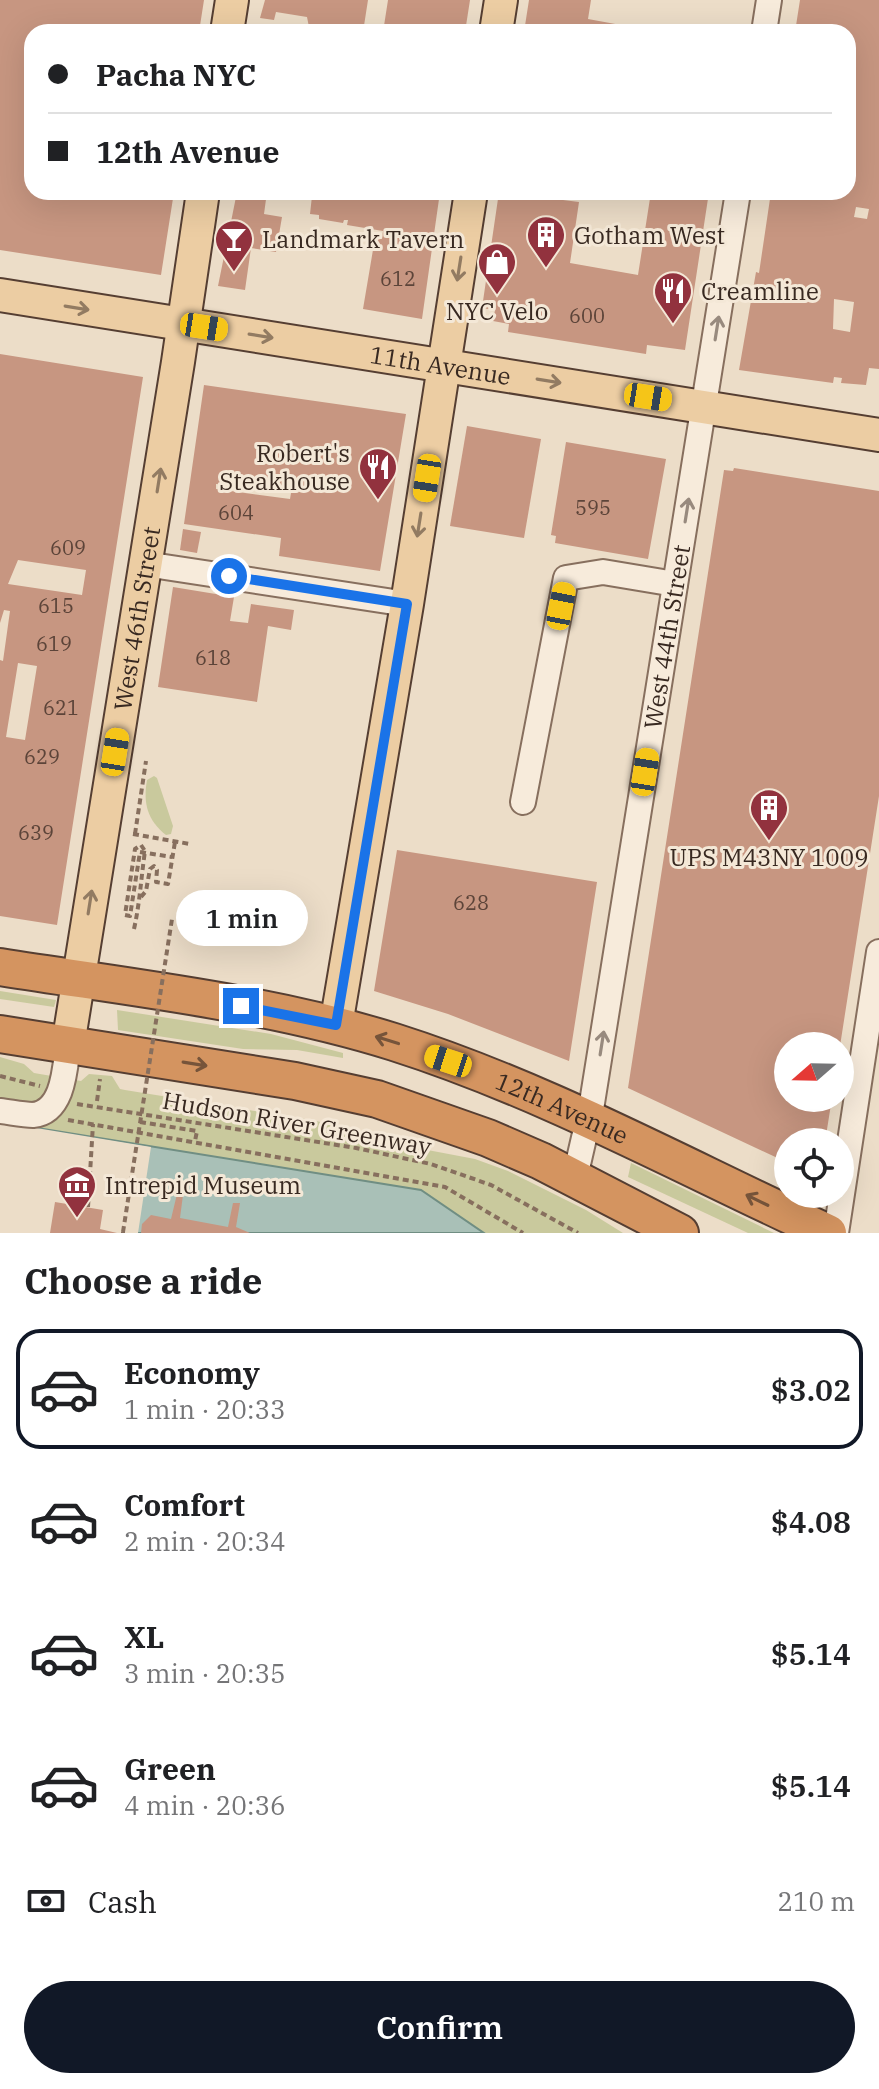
<!DOCTYPE html>
<meta charset="utf-8">
<style>
:root{--surface:#fff;--page:#f6f6f6;--text:#202124;--muted:#757577;--line:#e0e0e0;--accent:#111827}
body{margin:0;font-family:"IBM Plex Serif",serif;background:var(--page);color:var(--text);height:100vh;display:flex;flex-direction:column;font-size:30px;white-space:nowrap}
*{box-sizing:border-box;margin:0}
p{font-size:26px;color:var(--muted)}
.icon{flex:none;width:44px;height:44px;fill:none;stroke:currentColor;stroke-width:2;stroke-linecap:round;stroke-linejoin:round}
.map{position:relative;height:1233px;overflow:hidden}
.side{display:flex;flex-direction:column;background:var(--surface);flex:1}
.side>*{flex:none}
.banner{position:absolute;left:24px;top:24px;width:832px;height:176px;border-radius:24px;box-shadow:0 8px 32px #0002;display:grid;align-content:center;height:176px;padding:0 24px;background:var(--surface)}
.needle{width:52px;rotate:250deg}
.tools{position:absolute;left:774px;top:1032px;display:grid;gap:16px}
.tools a{display:grid;place-items:center;width:80px;height:80px;border-radius:50%;background:var(--surface);box-shadow:0 8px 32px #0002;font-size:40px}
.end{position:absolute;width:36px;height:36px;margin:-18px;border:10px solid #1a73e8;background:#fff;box-shadow:0 0 0 4px #fff}
.from{border-radius:50%}
.bubble{position:absolute;height:56px;border-radius:28px;background:var(--surface);box-shadow:0 8px 32px #0002;font-size:26px;font-weight:600;line-height:56px;text-align:center}
.car{position:absolute;width:24px;height:48px;margin:-24px -12px;border-radius:10px;box-shadow:0 0 6px 2px #0007;background:linear-gradient(#f5c518 24%,#345 0 40%,#f5c518 0 76%,#345 0 86%,#f5c518 0)}
.banner b{display:flex;align-items:center;gap:28px;height:76px;font-size:30px}
.banner b+b{border-top:2px solid var(--line)}
.banner i{width:20px;height:20px;background:var(--text)}
ul{padding:0;list-style:none}
li{display:flex;align-items:center;gap:24px;height:120px;margin:0 16px 12px;padding:0 8px;border:4px solid transparent;border-radius:24px}
li div{flex:1}
li b{display:block;font-size:30px}
li em{font-style:normal;font-weight:600}
li.on{border-color:var(--accent)}
li>.icon{width:72px;height:72px;stroke-width:1.5}
h2{padding:0 24px;font-size:36px;line-height:96px}
.pay{display:flex;align-items:center;gap:20px;height:88px;padding:0 24px;font-size:30px}
.pay p{margin-inline-start:auto}
.cta{display:flex;gap:16px;margin-top:auto;padding:16px 24px}
.cta a{flex:1;height:92px;border-radius:48px;background:var(--accent);color:#fff;font-size:32px;font-weight:600;line-height:92px;text-align:center}
.map>svg:first-child{display:block}
</style>
<div class="map">
<svg width="879" height="1233" viewBox="0 0 879 1233">
<rect width="100%" height="100%" fill="#ecddc8"/>
<g fill="#c9c99d">
<path d="M154 776 157 778 173 826 171 834 166 835C147 820 143 803 147 780Z"/>
<path d="M0 991 56 1000 54 1007 0 999Z"/>
<path d="M117 1010 271 1034 343 1053V1058L297 1050 243 1049 118 1030Z"/>
<path d="M0 1057 24 1064 34 1073 81 1081 89 1074 112 1076 120 1089 125 1090 311 1120 359 1130 417 1148 475 1159 508 1171 586 1210 623 1233H0L24 1103 0 1098Z"/>
<path d="M631 1163 774 1233H748L628 1177Z"/>
</g>
<path fill="#a9c0b7" stroke="#708e83" stroke-width="2" d="M0 1122 421 1190 484 1233H0Z"/>
<path fill="#ecddc8" d="M0 1122 151 1147 138 1233H0Z"/>
<g fill="#c79681" fill-rule="evenodd">
<path d="M0 0H204L199 32H32V192H174L161 275 0 250Z"/>
<path d="M265 0H368L363 32H310L307 17 276 12 274 20 260 18Z"/>
<path d="M388 0H470L465 32H383Z"/>
<path d="M529 0H591L588 19 659 32H524Z"/>
<path d="M800 0H879V369L869 368 866 385 841 383 842 378 834 377 833 383 739 370 756 272 759 273 771 192H848V32H795ZM856 207 869 209 867 219 854 217ZM834 299 854 302 850 332 833 329Z"/>
<path d="M237 192H267L264 214 282 217 276 252 251 248 245 290 218 286Z"/>
<path d="M295 192H440L422 319 363 309 375 238 382 239 383 231 347 225 348 220H344L343 223 319 219V215L310 214 312 196Z"/>
<path d="M499 192H564L563 200 579 202 570 263 638 275 651 192H709L685 350 647 345 646 354 508 332 509 324 493 321 495 310 482 308Z"/>
<path d="M0 354 143 377 57 925 0 916V660L3 661 10 611 4 610 0 623ZM18 560 86 570 82 595 8 584ZM18 663 37 666 25 740 6 737Z"/>
<path d="M204 385 406 414 380 571 279 556 281 538 184 524ZM216 484 244 486 291 493 290 499 216 489Z"/>
<path d="M467 426 541 439 524 538 450 526Z"/>
<path d="M566 442 666 459 648 559 555 543 556 536 551 535Z"/>
<path d="M734 468 879 491V796L840 1046H788V1098H832L825 1142H788V1152L784 1161 628 1088 724 470 733 471Z"/>
<path d="M183 529 201 532 197 553 180 550Z"/>
<path d="M173 587 234 597 230 621 248 623 251 604 294 610 291 630 268 626 257 702 158 687Z"/>
<path d="M397 850 597 882 569 1061 448 1014 374 991Z"/>
<path d="M177 1194 183 1195 180 1218 228 1227 233 1203H240L236 1227 250 1233H141L142 1224 151 1215 171 1219Z"/>
<path d="M55 1202 103 1210 100 1229 117 1233H50Z"/>
</g>
<g fill="none" stroke-linecap="round" stroke-linejoin="round">
<defs>
<g id="minor">
<path d="M764 32 769 0"/>
<path d="M145 564 407 604"/>
<path d="M523 802 566 578 603 572 675 584"/>
<path d="M0 1111C10 1112 22 1115 33 1115 64 1112 65 1067 68 1045"/>
<path id="s1" d="M575 1177 592 1103 738 192"/>
<path d="M836 1233 879 952"/>
</g>
<g id="major">
<path d="M227 32 232 0"/>
<path d="M496 32 501 0"/>
<path id="s2" d="M0 295 879 435"/>
<path d="M336 1025 407 604 471 192"/>
<path id="s3" d="M68 1045 178 362 203 192"/>
</g>
<g id="highway">
<path id="s4" d="M0 967C132 988 266 1002 394 1042 545 1090 684 1167 828 1233"/>
<path d="M0 1034 295 1081 377 1099 488 1138 541 1161 680 1233"/>
</g>
</defs>
<use href="#minor" stroke="#876f5e" stroke-width="28"/>
<use href="#major" stroke="#553e32" stroke-width="36"/>
<use href="#highway" stroke="#553e32" stroke-width="40"/>
<g stroke="#876f5e" stroke-width="4" stroke-dasharray="6 4" stroke-linecap="butt">
<path d="M133 834 190 844"/>
<path d="M135 834 146 761"/>
<path d="M140 852 172 857"/>
<path d="M141 897 146 891 150 869 154 866 157 870 156 882 168 884 175 842"/>
<path d="M0 1076 40 1086"/>
<path d="M97 1101 100 1079"/>
<path d="M77 1104 356 1148 431 1164 491 1185 578 1233"/>
<path d="M68 1120 445 1187 523 1233"/>
<path d="M140 1122 197 1131 195 1141"/>
<path d="M88 1207 93 1124"/>
<path d="M123 1233V1232"/>
</g>
<use href="#minor" stroke="#f7ebdb" stroke-width="24"/>
<use href="#major" stroke="#eccda3" stroke-width="32"/>
<use href="#highway" stroke="#d49460" stroke-width="36"/>
<g stroke="#876f5e" stroke-width="4" stroke-dasharray="6 4" stroke-linecap="butt">
<path d="M134 929C140 902 141 878 145 851L141 845 135 849 125 915 130 916 140 852"/>
<path d="M123 1232 172 919"/>
</g>
</g>
<defs><path id="oneway-shaft" d="M-6 0H5M1.5-3L5.5 0L1.5 3" fill="none" stroke-width="1.6" stroke-linecap="round" stroke-linejoin="round" transform="scale(2)"/></defs>
<g stroke="#927b62">
<use href="#oneway-shaft" transform="translate(459 269) rotate(99)"/>
<use href="#oneway-shaft" transform="translate(77 308) rotate(9)"/>
<use href="#oneway-shaft" transform="translate(261 336) rotate(9)"/>
<use href="#oneway-shaft" transform="translate(549 381) rotate(9)"/>
<use href="#oneway-shaft" transform="translate(159 480) rotate(-81)"/>
<use href="#oneway-shaft" transform="translate(419 525) rotate(99)"/>
<use href="#oneway-shaft" transform="translate(90 902) rotate(-81)"/>
</g>
<g stroke="#988a7e">
<use href="#oneway-shaft" transform="translate(717 328) rotate(-81)"/>
<use href="#oneway-shaft" transform="translate(687 510) rotate(-81)"/>
<use href="#oneway-shaft" transform="translate(602 1043) rotate(-81)"/>
</g>
<g stroke="#76543a">
<use href="#oneway-shaft" transform="translate(387 1040) rotate(-163)"/>
<use href="#oneway-shaft" transform="translate(195 1064) rotate(9)"/>
<use href="#oneway-shaft" transform="translate(757 1200) rotate(-154)"/>
</g>
<g fill="none" stroke-linecap="round" stroke-linejoin="round">
<path stroke="#1a73e8" stroke-width="10" d="M229 576 407 604 336 1025 241 1006"/>
</g>
<defs>
<symbol id="building-pin" viewBox="-11 -11 22 30"><path d="M0 17L-7.5 6A9.5 9.5 0 1 1 7.5 6Z" fill="#92323e" stroke="#f4e8d7"/><path d="M-4-6H4V6H1V3H-1V6H-4ZM-2.5-4.3h1.7v1.8h-1.7ZM.8-4.3h1.7v1.8H.8ZM-2.5-1h1.7V.8h-1.7ZM.8-1h1.7V.8H.8Z" fill="#fff"/></symbol>
<symbol id="bar-pin" viewBox="-11 -11 22 30"><path d="M0 17L-7.5 6A9.5 9.5 0 1 1 7.5 6Z" fill="#92323e" stroke="#f4e8d7"/><path d="M-6-5H6L.8 .8V4.5H3.5V6h-7V4.5H-.8V.8Z" fill="#fff"/></symbol>
<symbol id="shop-pin" viewBox="-11 -11 22 30"><path d="M0 17L-7.5 6A9.5 9.5 0 1 1 7.5 6Z" fill="#92323e" stroke="#f4e8d7"/><path d="M-5-2.5h2.3a2.7 3.5 0 0 1 5.4 0H5L5.5 6h-11ZM-1.5-2.5h3a1.5 2.3 0 0 0-3 0Z" fill="#fff"/></symbol>
<symbol id="restaurant-pin" viewBox="-11 -11 22 30"><path d="M0 17L-7.5 6A9.5 9.5 0 1 1 7.5 6Z" fill="#92323e" stroke="#f4e8d7"/><path d="M-5-6h1v4h1v-4h1v4h1v-4h1v5L-1.5 .5V6h-2V.5L-5-1ZM5-6V6H3V1.5H1.5Q1.5-4 5-6Z" fill="#fff"/></symbol>
<symbol id="museum-pin" viewBox="-11 -11 22 30"><path d="M0 17L-7.5 6A9.5 9.5 0 1 1 7.5 6Z" fill="#92323e" stroke="#f4e8d7"/><path d="M0-6L6-3V-2H-6V-3ZM-5-1h2V3h-2ZM-1-1h2V3h-2ZM3-1h2V3H3ZM-6 4H6V6H-6Z" fill="#fff"/></symbol>
</defs>
<g fill-rule="evenodd">
<use href="#building-pin" x="524" y="213" width="44" height="60"/>
<use href="#bar-pin" x="212" y="217" width="44" height="60"/>
<use href="#shop-pin" x="475" y="240" width="44" height="60"/>
<use href="#restaurant-pin" x="651" y="269" width="44" height="60"/>
<use href="#restaurant-pin" x="356" y="445" width="44" height="60"/>
<use href="#building-pin" x="747" y="786" width="44" height="60"/>
<use href="#museum-pin" x="55" y="1163" width="44" height="60"/>
</g>
<g text-anchor="middle" dominant-baseline="central" stroke-width="6" stroke-linejoin="round" paint-order="stroke">
<g font-size="20" fill="#5c4439">
<text x="398" y="278">612</text>
<text x="587" y="315">600</text>
<text x="593" y="507">595</text>
<text x="236" y="512">604</text>
<text x="68" y="547">609</text>
<text x="56" y="605">615</text>
<text x="54" y="643">619</text>
<text x="213" y="657">618</text>
<text x="61" y="707">621</text>
<text x="42" y="756">629</text>
<text x="36" y="832">639</text>
<text x="471" y="902">628</text>
</g>
<g font-size="24" fill="#382921" stroke="#f4e8d7" text-anchor="start">
<text x="574" y="235">Gotham West</text>
<text x="262" y="239">Landmark Tavern</text>
<text x="701" y="291">Creamline</text>
<text x="497" y="311" text-anchor="middle">NYC Velo</text>
<text x="350" y="453" text-anchor="end">Robert's<tspan x="350" dy="28">Steakhouse</tspan></text>
<text x="769" y="857" text-anchor="middle">UPS M43NY 1009</text>
<text x="105" y="1185">Intrepid Museum</text>
</g>
<g font-size="24" fill="#382921" stroke="#f4e8d7">
<text stroke="none"><textPath href="#s2" startOffset="446">11th Avenue</textPath></text>
<text stroke="none"><textPath href="#s3" startOffset="432">West 46th Street</textPath></text>
<text stroke="none"><textPath href="#s1" startOffset="548">West 44th Street</textPath></text>
<text stroke="none"><textPath href="#s4" startOffset="582">12th Avenue</textPath></text>
<text transform="translate(297 1123) rotate(10)">Hudson River Greenway</text>
</g>
</g>
</svg>
<div class="tools">
<a><svg class="needle" viewBox="-14 -14 28 28"><path d="M0-13l5 13h-10z" fill="#e53935"/><path d="M0 13l5-13h-10z" fill="#757577"/></svg></a>
<a><svg class="icon" aria-label="locate" viewBox="0 0 24 24"><circle cx="12" cy="12" r="6"/><path d="M12 2v4M12 18v4M2 12h4M18 12h4"/></svg></a>
</div>
<i class="end from" style="left:229px;top:576px"></i>
<i class="end" style="left:241px;top:1006px"></i>
<div class="bubble" style="left:176px;top:890px;width:132px">1 min</div>
<i class="car" style="left:204px;top:327px;rotate:99deg"></i>
<i class="car" style="left:648px;top:397px;rotate:99deg"></i>
<i class="car" style="left:427px;top:478px;rotate:189deg"></i>
<i class="car" style="left:561px;top:606px;rotate:11deg"></i>
<i class="car" style="left:115px;top:752px;rotate:9deg"></i>
<i class="car" style="left:645px;top:772px;rotate:9deg"></i>
<i class="car" style="left:448px;top:1061px;rotate:288deg"></i>
<div class="banner">
<b><i class="from"></i>Pacha NYC</b>
<b><i></i>12th Avenue</b>
</div>
</div>
<section class="side">
<h2>Choose a ride</h2>
<ul>
<li class="on"><svg class="icon" aria-label="car" viewBox="0 0 24 24"><path d="M5 17H2v-5l4-1 3-4h7l3 4 3 1v5h-3M9 17h6M6 11h13"/><circle cx="7" cy="17" r="2"/><circle cx="17" cy="17" r="2"/></svg><div><b>Economy</b><p>1 min · 20:33</p></div><em>$3.02</em></li>
<li><svg class="icon" aria-label="car" viewBox="0 0 24 24"><path d="M5 17H2v-5l4-1 3-4h7l3 4 3 1v5h-3M9 17h6M6 11h13"/><circle cx="7" cy="17" r="2"/><circle cx="17" cy="17" r="2"/></svg><div><b>Comfort</b><p>2 min · 20:34</p></div><em>$4.08</em></li>
<li><svg class="icon" aria-label="car" viewBox="0 0 24 24"><path d="M5 17H2v-5l4-1 3-4h7l3 4 3 1v5h-3M9 17h6M6 11h13"/><circle cx="7" cy="17" r="2"/><circle cx="17" cy="17" r="2"/></svg><div><b>XL</b><p>3 min · 20:35</p></div><em>$5.14</em></li>
<li><svg class="icon" aria-label="car" viewBox="0 0 24 24"><path d="M5 17H2v-5l4-1 3-4h7l3 4 3 1v5h-3M9 17h6M6 11h13"/><circle cx="7" cy="17" r="2"/><circle cx="17" cy="17" r="2"/></svg><div><b>Green</b><p>4 min · 20:36</p></div><em>$5.14</em></li>
</ul>
<div class="pay"><svg class="icon" aria-label="cash" viewBox="0 0 24 24"><path d="M3 7h18v10H3z"/><circle cx="12" cy="12" r="2"/></svg>Cash<p>210 m</p></div>
<div class="cta"><a>Confirm</a></div>
</section>
